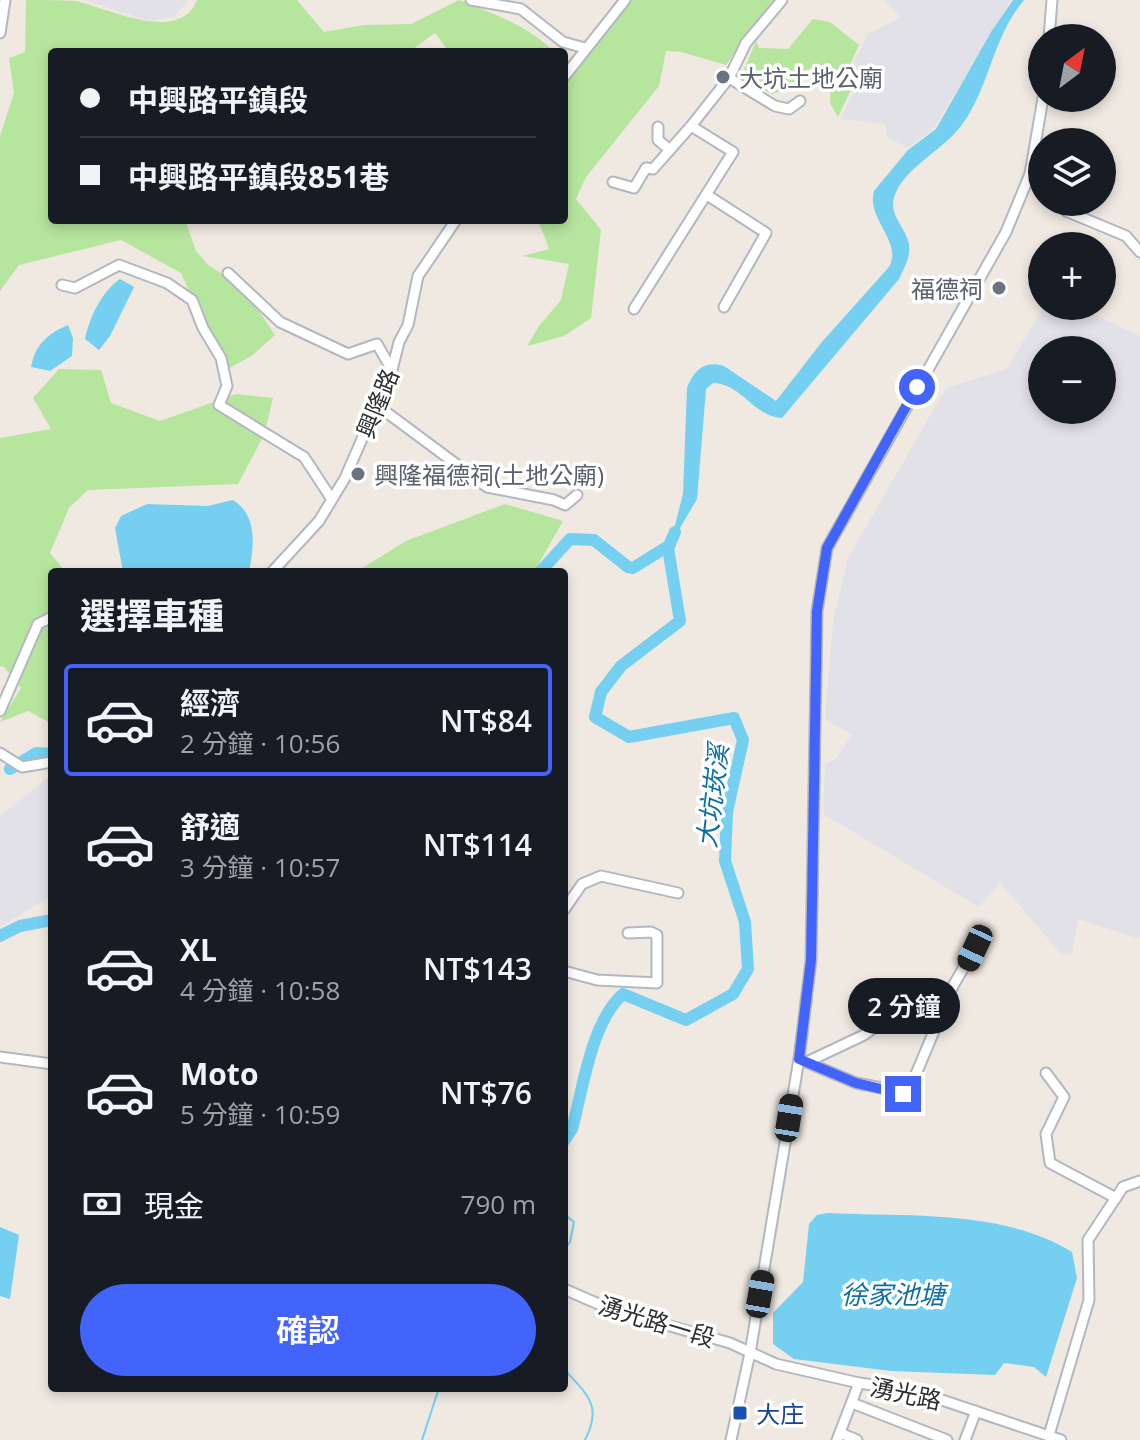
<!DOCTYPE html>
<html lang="zh-TW">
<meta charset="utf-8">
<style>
:root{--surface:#171b24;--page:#20242c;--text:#f1f3f6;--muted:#9ea1a6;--line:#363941;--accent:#4264fb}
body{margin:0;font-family:"Open Sans","Noto Sans TC",sans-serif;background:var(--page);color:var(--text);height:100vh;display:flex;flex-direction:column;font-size:30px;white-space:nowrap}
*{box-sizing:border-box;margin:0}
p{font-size:26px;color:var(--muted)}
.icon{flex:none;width:44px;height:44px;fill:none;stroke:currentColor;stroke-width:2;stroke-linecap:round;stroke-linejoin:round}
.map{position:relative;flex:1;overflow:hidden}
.details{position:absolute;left:48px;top:568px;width:520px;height:824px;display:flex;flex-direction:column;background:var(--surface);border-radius:8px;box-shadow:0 4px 12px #0003}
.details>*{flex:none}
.hud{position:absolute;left:48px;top:48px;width:520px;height:176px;border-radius:8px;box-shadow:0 4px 12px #0003;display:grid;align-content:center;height:176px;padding:0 32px;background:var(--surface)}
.needle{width:52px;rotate:32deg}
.tools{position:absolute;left:1028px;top:24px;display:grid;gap:16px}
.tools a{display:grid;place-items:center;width:88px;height:88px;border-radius:50%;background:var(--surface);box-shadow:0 4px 12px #0003;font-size:40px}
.end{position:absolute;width:36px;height:36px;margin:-18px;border:10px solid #4264fb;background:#fff;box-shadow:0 0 0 4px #fff}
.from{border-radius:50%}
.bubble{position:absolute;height:56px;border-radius:28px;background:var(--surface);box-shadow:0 4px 12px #0003;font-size:26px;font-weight:600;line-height:56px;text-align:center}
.car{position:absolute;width:24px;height:48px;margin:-24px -12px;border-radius:10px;box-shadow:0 0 6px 2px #0007;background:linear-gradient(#222 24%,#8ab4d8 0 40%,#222 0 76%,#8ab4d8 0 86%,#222 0)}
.hud b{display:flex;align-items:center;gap:28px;height:76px;font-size:30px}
.hud b+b{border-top:2px solid var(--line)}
.hud i{width:20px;height:20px;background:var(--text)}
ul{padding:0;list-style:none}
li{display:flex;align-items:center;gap:24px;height:112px;margin:0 16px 12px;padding:0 16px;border:4px solid transparent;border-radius:8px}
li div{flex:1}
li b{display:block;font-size:30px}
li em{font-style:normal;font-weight:600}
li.active{border-color:var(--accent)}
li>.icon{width:72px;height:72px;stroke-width:1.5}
h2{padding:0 32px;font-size:36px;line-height:96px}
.pay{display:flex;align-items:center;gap:20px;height:88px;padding:0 32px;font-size:30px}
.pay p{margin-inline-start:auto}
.button{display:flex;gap:16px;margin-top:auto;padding:16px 32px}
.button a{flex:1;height:92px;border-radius:48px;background:var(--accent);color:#fff;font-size:32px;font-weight:600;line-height:92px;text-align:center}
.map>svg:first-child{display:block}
</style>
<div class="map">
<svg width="1140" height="1440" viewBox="0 0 1140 1440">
<rect width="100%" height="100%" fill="#efe9e1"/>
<g fill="#e3e1e8" fill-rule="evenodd">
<path d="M84 0H189L173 17 149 21Z"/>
<path d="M884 0H1011L934 128 908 148 887 137 885 124 840 119 863 74 852 67 868 34 901 17Z"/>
<path d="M1044 306H1076L1140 336V939L1078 919 1072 955 1060 953 1000 882 979 907 823 814 825 765 836 758 852 735 825 719 833 622 848 558 946 388 1007 369ZM1042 350H1102V410H1042Z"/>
<path d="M49 777 52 779V895L0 927V816Z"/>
</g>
<g fill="#b6e59e">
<path d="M26 0C42 0 61 0 76 1 107 8 180 45 197 0H297L324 32 364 25 411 24 459 0C493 14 528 25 554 52H449L435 33 409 52H52V220H185L196 251 208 265 243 287 275 335 253 355 224 371 181 273 121 240 19 265 0 291V136L14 93 9 58 25 52Z"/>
<path d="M632 0H777L754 24 726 65 681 52 666 51 659 86 586 177 576 199 601 230 591 318 564 336 527 346 539 326 561 300 569 264 523 256 549 249 538 220H564V58L576 64Z"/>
<path d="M813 19 830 22 859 45 849 67 859 73 838 117 830 103 831 84 821 73 812 68 802 72 793 87 772 94 741 77 756 41 759 48 788 49Z"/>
<path d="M59 369 101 370 111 403 160 421 236 394 273 398 264 435 238 484 88 490 69 508 50 553 66 572H52V724L28 711 0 722 21 688 4 667 0 666V438L51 429 33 398Z"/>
<path d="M505 504 563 521 534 572H356L406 541Z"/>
</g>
<g fill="#75cff0">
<path d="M1013 0H1024C991 40 990 88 961 126 945 148 908 166 896 192 886 214 905 225 909 244 911 257 904 268 899 279L782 418C754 417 741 383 713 383L706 389 697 499 670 545 683 494 687 388C694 370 704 360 724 366L776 401 821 343 889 267C903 241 866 219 874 191L908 150 936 129 991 32Z"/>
<path d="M120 279 134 287 110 336 99 350 85 339C89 318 102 291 120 279Z"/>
<path d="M68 325 73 338 72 356 50 371 31 367C35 345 47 334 68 325Z"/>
<path d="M233 500C258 516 254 546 249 572H123L115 528 121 516 147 504 208 506Z"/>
<path d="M828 1213C906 1217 1003 1209 1072 1252L1077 1278 1046 1377 1034 1367 1004 1363 995 1375 891 1371 794 1359 773 1344V1313L803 1282 809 1224 817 1215Z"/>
<path d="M0 1227 19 1235 10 1299 0 1296Z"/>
</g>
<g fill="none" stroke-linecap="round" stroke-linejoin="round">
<g stroke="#75cff0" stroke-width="2">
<path d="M564 1214 574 1222 570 1242 564 1250"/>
<path d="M564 1369C587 1395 603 1405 585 1440"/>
<path d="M422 1440 439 1388"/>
</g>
<g stroke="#75cff0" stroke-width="12">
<path d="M540 572 570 539 594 540 628 567 633 568 670 545"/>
<path d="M10 769 36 753 52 754"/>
<path d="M0 936 20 926 52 920"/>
<path d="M564 1141 572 1129C583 1089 591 1022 623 994L686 1020 733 994 748 969 745 922 725 861 727 812 743 740 734 718 629 737 595 717 601 692 621 666 680 621 668 548 675 532"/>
</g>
<defs>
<g id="minor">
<path d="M471 0 521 9 563 42 585 48"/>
<path d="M0 33 5 0"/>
<path d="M1049 38 1052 0"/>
<path d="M564 77 625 0"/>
<path d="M729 78 775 106 789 109 800 101"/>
<path d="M691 126 729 78 746 43 782 0"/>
<path d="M658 127V140L670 150"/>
<path d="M1030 174 1042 185"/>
<path d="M613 182 634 188 646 168 653 169 691 126 733 152 634 309"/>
<path d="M707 195 766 233 724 307"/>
<path d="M1058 202 1066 211 1126 236 1140 252"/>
<path d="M228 273 280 322 348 354 377 344 392 370"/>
<path d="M62 285 75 288 119 265 167 283 192 300 203 328 221 358 227 386 219 405 304 457 331 498"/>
<path d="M378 406 487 487 554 500 565 505 577 495"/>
<path d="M272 572 319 521 345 478 392 370 399 342 408 325 418 276 456 220"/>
<path d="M0 711 38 624 52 617"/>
<path d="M0 753 22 767 52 762"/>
<path d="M564 910 582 884 601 876 678 893"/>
<path d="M564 971 597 980 657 983V935L651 932 628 933"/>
<path d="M0 1057 52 1064"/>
<path d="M799 1059 856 1083 908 1093 953 986 975 948"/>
<path d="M809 1061 864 1035 876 1026 878 1004"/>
<path d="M1046 1073 1064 1097 1046 1134 1050 1163 1116 1198"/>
<path d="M564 1289 610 1309 730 1343 776 1364 859 1383 915 1391 1061 1440"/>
<path d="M852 1403 947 1440"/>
<path d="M840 1433 857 1440"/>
<path d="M1049 1435 1089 1300 1088 1240 1123 1187 1140 1181"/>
<path d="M731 1440 750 1353 799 1059 811 960 817 611 827 548 1006 232 1030 174 1043 98"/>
<path d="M837 1440 859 1383"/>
<path d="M965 1440 976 1411"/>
</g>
</defs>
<use href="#minor" stroke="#b4b7c1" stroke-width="13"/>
<use href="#minor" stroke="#fff" stroke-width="9"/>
</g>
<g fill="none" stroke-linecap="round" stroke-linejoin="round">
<path stroke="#4264fb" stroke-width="10" d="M903 1094 856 1083 799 1059 811 960 817 611 827 548 917 387"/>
</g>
<g fill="#6b7280" stroke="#fff" stroke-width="3">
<circle cx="723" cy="77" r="8"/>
<circle cx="999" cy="288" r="8"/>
<circle cx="358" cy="474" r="8"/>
</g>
<rect fill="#1a4fb4" stroke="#fff" stroke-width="3" x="732" y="1405" width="16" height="16" rx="4"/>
<g text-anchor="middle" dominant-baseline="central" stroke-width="7" stroke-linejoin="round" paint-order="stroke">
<g font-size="24" fill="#5b616d" stroke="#fff" text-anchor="start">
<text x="739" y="77">大坑土地公廟</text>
<text x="983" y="288" text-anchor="end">福德祠</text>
<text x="374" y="474">興隆福德祠(土地公廟)</text>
</g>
<g font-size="24" fill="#2e2e2e" stroke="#fff">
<text transform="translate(377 403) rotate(-68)">興隆路</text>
<text transform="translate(657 1321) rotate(17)">湧光路一段</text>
<text transform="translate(906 1393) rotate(12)">湧光路</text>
</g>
<g font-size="24" fill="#164399" stroke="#fff" text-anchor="start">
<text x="756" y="1413">大庄</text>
</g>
<g font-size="26" font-style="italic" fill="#0d6fa3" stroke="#fff">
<text transform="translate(712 796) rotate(-83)">大坑崁溪</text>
<text x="893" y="1294">徐家池塘</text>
</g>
</g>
</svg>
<div class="tools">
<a><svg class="needle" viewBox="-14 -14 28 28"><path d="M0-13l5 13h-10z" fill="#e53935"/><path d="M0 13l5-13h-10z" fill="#9ea1a6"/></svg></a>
<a><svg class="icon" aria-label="layers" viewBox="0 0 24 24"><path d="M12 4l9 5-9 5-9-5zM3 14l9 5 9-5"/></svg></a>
<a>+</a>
<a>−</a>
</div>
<i class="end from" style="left:917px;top:387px"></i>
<i class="end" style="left:903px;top:1094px"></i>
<div class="bubble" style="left:848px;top:978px;width:112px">2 分鐘</div>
<i class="car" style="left:975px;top:948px;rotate:205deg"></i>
<i class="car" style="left:789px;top:1118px;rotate:9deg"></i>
<i class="car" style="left:760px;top:1294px;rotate:10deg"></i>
<div class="hud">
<b><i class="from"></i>中興路平鎮段</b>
<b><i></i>中興路平鎮段851巷</b>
</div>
<section class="details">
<h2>選擇車種</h2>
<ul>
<li class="active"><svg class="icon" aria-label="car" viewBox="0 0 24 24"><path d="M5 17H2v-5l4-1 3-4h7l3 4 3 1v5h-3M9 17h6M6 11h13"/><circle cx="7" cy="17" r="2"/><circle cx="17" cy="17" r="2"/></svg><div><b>經濟</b><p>2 分鐘 · 10:56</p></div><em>NT$84</em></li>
<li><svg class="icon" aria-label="car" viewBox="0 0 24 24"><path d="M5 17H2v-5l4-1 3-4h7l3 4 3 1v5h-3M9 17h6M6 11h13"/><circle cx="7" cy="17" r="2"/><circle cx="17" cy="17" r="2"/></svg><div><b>舒適</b><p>3 分鐘 · 10:57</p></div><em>NT$114</em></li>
<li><svg class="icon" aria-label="car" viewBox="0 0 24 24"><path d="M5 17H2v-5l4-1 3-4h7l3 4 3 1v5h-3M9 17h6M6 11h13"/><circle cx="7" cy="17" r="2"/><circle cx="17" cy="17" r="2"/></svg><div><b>XL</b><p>4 分鐘 · 10:58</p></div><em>NT$143</em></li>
<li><svg class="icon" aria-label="car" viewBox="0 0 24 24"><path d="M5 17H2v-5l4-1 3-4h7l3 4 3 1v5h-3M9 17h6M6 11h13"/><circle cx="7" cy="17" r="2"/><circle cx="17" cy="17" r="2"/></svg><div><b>Moto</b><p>5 分鐘 · 10:59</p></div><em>NT$76</em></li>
</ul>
<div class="pay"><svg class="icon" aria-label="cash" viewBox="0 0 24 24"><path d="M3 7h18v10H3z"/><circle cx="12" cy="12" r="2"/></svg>現金<p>790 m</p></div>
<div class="button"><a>確認</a></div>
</section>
</div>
